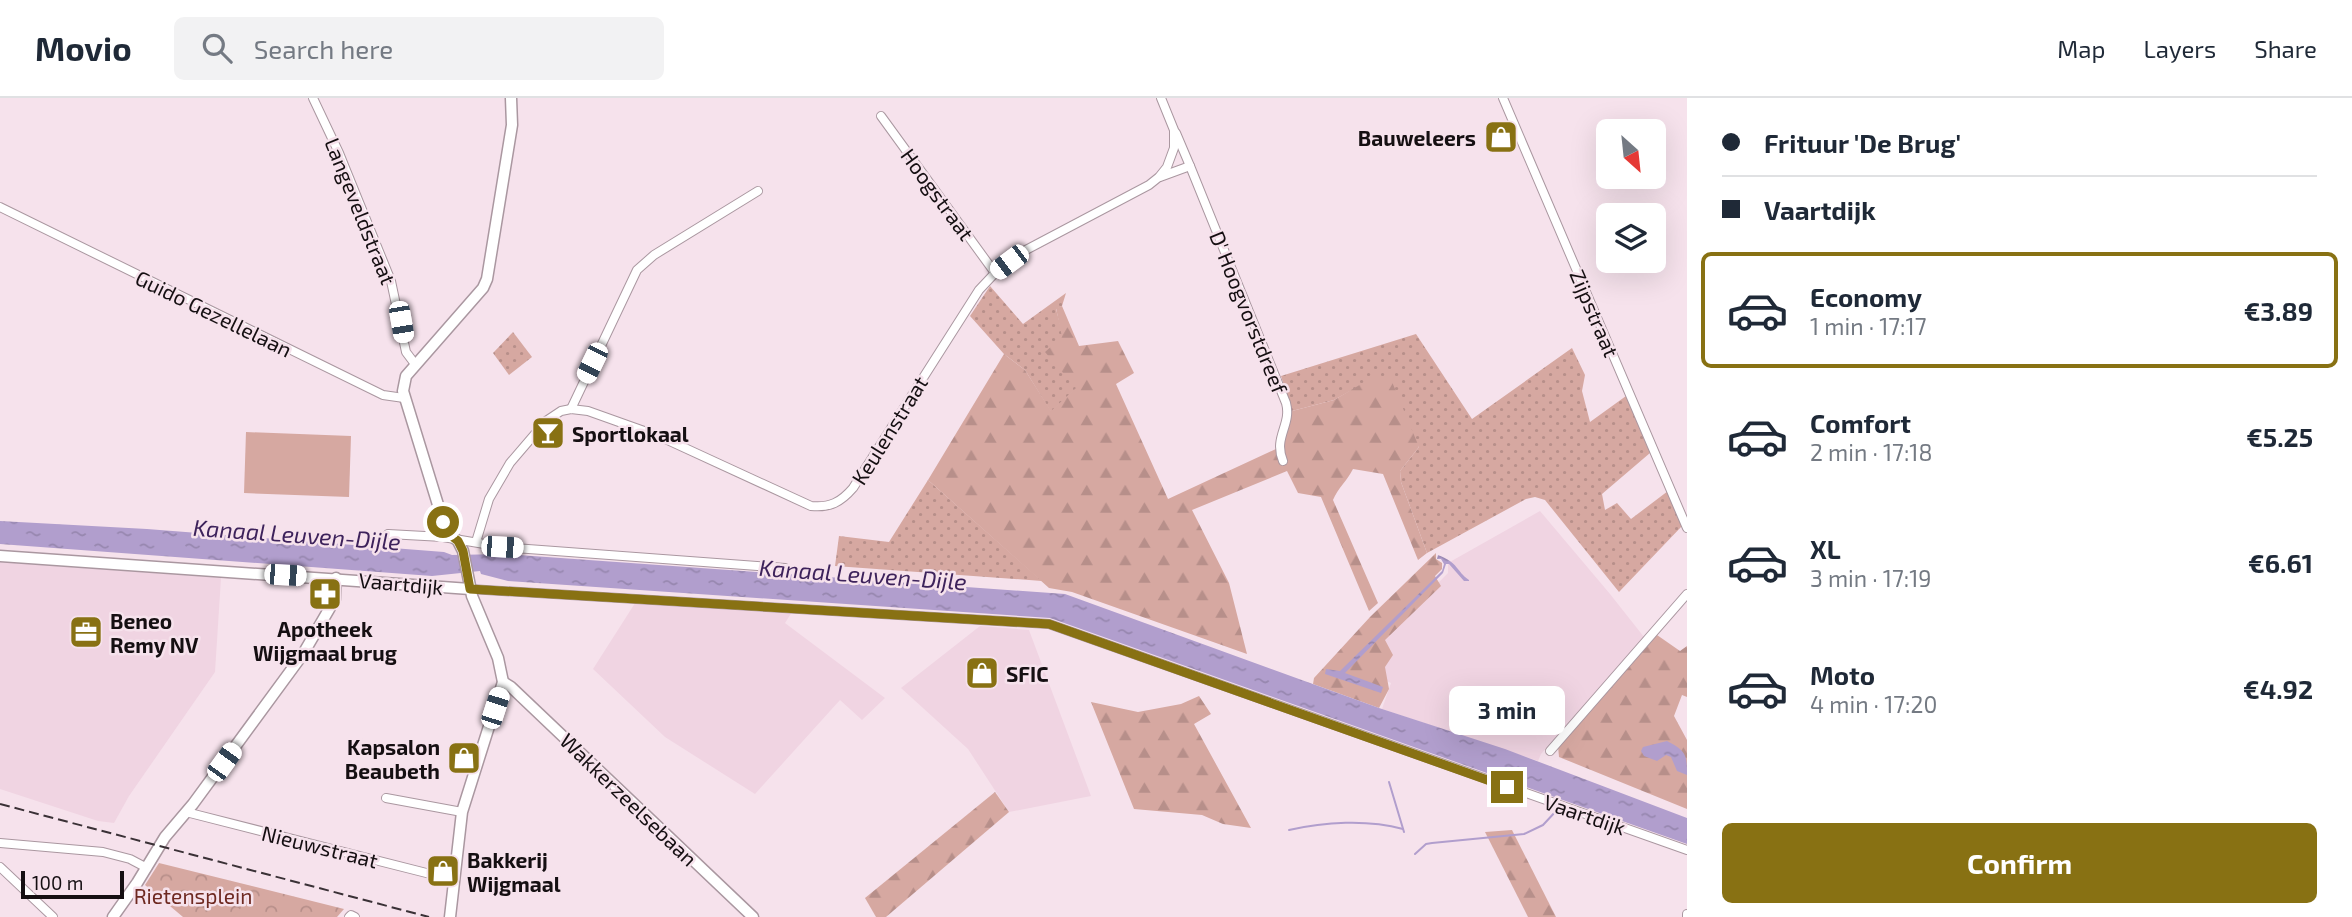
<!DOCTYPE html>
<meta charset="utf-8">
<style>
:root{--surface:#fff;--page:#f2f2f3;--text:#1f2937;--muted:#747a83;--line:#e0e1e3;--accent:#887113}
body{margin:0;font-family:"Exo 2",sans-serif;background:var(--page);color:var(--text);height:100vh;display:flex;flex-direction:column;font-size:26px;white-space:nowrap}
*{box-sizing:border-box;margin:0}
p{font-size:23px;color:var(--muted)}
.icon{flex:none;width:38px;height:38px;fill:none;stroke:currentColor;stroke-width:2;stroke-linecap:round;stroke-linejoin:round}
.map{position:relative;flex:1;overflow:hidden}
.panel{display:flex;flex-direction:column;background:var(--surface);width:665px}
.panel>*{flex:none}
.banner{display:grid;align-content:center;height:154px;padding:0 35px;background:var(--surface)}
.needle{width:46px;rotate:153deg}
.tools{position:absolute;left:1596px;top:21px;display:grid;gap:14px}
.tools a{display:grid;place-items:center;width:70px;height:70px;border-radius:10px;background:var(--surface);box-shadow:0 7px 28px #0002;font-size:35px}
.scale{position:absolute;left:21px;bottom:18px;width:103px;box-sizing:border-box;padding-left:7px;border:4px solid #150f12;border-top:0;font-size:19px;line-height:24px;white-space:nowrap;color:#150f12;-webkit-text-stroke:5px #f6e2ec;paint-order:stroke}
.end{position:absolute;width:32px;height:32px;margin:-16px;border:9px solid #887113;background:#fff;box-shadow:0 0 0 4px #fff}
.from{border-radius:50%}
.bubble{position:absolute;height:49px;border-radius:10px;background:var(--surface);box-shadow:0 7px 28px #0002;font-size:23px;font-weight:700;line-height:49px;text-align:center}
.car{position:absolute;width:21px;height:42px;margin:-21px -10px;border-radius:9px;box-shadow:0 0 5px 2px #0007;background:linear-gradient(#fff 24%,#345 0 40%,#fff 0 76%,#345 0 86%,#fff 0)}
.banner b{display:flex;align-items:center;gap:24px;height:66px;font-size:26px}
.banner b+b{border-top:2px solid var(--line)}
.banner i{width:18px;height:18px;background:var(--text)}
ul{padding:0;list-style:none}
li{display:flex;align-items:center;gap:21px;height:116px;margin:0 14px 10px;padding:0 21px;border:4px solid transparent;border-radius:10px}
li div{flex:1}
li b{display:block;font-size:26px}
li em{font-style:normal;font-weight:700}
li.active{border-color:var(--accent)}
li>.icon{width:63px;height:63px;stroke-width:1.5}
.action{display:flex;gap:14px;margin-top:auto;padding:14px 35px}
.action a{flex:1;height:80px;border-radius:10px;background:var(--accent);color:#fff;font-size:28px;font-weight:700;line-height:80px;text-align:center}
header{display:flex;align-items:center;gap:42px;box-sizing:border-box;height:98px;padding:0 35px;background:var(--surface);border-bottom:2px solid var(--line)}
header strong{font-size:33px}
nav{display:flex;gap:38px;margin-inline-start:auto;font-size:24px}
.search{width:490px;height:63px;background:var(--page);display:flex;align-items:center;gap:18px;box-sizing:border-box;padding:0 24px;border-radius:10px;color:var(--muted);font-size:26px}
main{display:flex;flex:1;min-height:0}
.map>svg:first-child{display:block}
</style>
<header>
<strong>Movio</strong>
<div class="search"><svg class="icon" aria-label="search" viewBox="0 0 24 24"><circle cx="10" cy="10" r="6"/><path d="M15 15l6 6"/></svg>Search here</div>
<nav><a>Map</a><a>Layers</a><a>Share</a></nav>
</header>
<main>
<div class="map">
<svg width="1687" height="819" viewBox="0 0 1687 819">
<defs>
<pattern id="grass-dots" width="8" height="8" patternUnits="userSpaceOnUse" patternTransform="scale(1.75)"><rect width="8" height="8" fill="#d6a8a1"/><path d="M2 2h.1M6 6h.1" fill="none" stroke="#b78f8a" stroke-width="1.8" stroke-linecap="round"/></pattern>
<pattern id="forest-firs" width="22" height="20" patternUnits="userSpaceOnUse" patternTransform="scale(1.75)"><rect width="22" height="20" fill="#d6a8a1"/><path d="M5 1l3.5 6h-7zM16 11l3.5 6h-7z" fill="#b78f8a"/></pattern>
<pattern id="park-crowns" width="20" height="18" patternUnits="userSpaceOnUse" patternTransform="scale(1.75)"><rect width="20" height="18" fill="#d6a8a1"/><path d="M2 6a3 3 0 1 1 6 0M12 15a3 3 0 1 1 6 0" fill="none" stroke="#b78f8a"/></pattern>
<pattern id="water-ripples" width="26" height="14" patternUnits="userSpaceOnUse" patternTransform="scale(1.75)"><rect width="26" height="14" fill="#b19ecd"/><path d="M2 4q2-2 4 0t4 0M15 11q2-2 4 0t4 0" fill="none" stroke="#9787af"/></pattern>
</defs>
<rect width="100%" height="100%" fill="#f6e2ec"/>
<g fill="#f0d4e2">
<path d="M1540 413 1610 496 1644 539 1541 656 1538 663 1382 611 1391 585 1355 569 1448 475V465Z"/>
<path d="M0 464 221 480 215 574 129 698 114 725 98 723 0 691Z"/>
<path d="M637 502 792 514 785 525 885 600 862 622 840 602 755 696 665 639 593 571Z"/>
<path d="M980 528 1029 532 1091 698 1009 714 968 651 901 590Z"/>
</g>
<g fill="url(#grass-dots)">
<path d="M990 188 1023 226 1066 195 1062 208 1056 211 1077 290 1051 314 1025 272 1004 256 970 218Z"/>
<path d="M513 234 532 259 509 277 493 255Z"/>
<path d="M1416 236 1472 321 1572 250 1585 277 1582 293 1590 324 1626 298 1650 355 1602 396 1605 412 1617 405 1631 421 1668 393 1682 428 1619 494 1545 402 1535 399 1526 401 1427 455 1401 384 1400 373 1419 349 1368 283 1334 302 1292 313 1281 278Z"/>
<path d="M928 382 1042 483 835 468 839 438 889 444Z"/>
</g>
<g fill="url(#forest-firs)">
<path d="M1062 208 1079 248 1118 243 1134 275 1116 286 1168 401 1278 350 1276 341 1284 321 1292 313 1334 302 1368 282 1390 279 1419 349 1400 373 1401 384 1427 455 1418 462 1383 376 1353 371C1347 383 1338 390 1333 402L1378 505 1369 513 1321 399 1298 395 1287 373 1192 412 1229 485 1247 556 1072 494 1049 490 928 382 1004 256 1025 272 1051 313 1076 290 1045 254 1062 239 1056 210Z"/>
<path d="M1436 455V461L1442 465V471L1435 478 1441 488 1385 542 1393 557 1385 569 1389 591 1379 610 1313 586 1314 580 1370 519Z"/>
<path d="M1657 537 1680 553 1687 548V599L1682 597 1674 618 1687 642V711L1559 659 1558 648Z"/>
<path d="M1199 598 1211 616 1194 626 1251 730 1223 726 1202 717 1134 711 1091 604 1138 614 1181 606Z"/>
<path d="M995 694 1009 714 886 819H876L865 800Z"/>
<path d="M1512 732 1556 819H1528L1485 734Z"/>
</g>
<path fill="url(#park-crowns)" d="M159 765 344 811 337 819H183L145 787Z"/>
<g fill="#d6a8a1">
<path d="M246 334 351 338 349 399 244 395Z"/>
<path d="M247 803 266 819H233Z"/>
</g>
<g fill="url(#water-ripples)">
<path d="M0 423 147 431 444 454 452 457 505 456 1065 496 1379 610 1505 651 1687 720V746L1050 520 508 483 481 476 480 473 432 478 0 446Z"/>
<path d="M1438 457C1459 465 1456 473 1469 482V483H1464L1449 466H1446L1443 475 1345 575 1383 589 1381 595 1325 576 1326 571 1340 573 1442 473 1444 466 1441 461H1437Z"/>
<path d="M1667 643C1686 653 1687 656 1687 677L1677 673 1671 659 1666 657 1657 663 1644 658 1641 653 1643 649Z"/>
</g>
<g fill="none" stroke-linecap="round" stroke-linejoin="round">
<g stroke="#b19ecd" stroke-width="2">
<path d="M1389 684 1404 734"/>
<path d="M1289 732C1324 724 1367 721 1403 731"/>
<path d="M1415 756 1426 746 1432 745 1524 736 1543 727 1557 712"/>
</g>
<defs>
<g id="street">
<path d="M313 0 339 55 391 183 406 254 415 266"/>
<path d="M1503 0 1687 430"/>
<path d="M881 18 995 175"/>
<path d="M1190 68 1286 305C1292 327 1273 339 1283 363"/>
<path d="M1160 79 1190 68 1176 35"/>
<path d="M0 109 383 297 404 300"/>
<path d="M571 311 637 172 654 157 758 93"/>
<path d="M388 436 443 439 502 449 785 470"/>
<path d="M476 444 489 401 510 365 546 323 561 313 571 311 588 313 661 339 811 408C830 410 841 404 853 390L979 192 995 175 1024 153 1149 87 1159 79 1167 69 1174 50V32L1161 0"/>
<path d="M470 491 1049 526 1687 752"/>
<path d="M1550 653 1687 496"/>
<path d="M386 700 462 714"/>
<path d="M186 714 454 782"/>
<path d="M0 745 103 754 130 761 147 770"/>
<path d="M0 769 53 819"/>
<path d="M349 819 351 817 355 819"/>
<path d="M1687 819V816"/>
</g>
<g id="secondary">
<path d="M0 458 470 491"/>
<path d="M503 584 511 589 753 819"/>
<path d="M113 819 137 785 165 739 193 706 303 556 335 501 336 480"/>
<path d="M450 819 462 714 503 584 498 560 472 498 463 453 458 443 448 435 443 423 403 293 406 278 483 190 487 181 512 27 511 0"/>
</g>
</defs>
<use href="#street" stroke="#aa97a0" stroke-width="10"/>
<use href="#secondary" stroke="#aa97a0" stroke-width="13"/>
<use href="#street" stroke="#fff" stroke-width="8"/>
<use href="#secondary" stroke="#fff" stroke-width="10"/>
<path stroke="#3a3136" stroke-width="2" stroke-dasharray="10 5" stroke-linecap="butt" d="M0 706 429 819"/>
</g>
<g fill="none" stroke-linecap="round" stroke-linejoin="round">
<path stroke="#887113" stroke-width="9" d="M443 424 448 435 458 443 463 453 470 491 1049 526 1507 689"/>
</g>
<defs>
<symbol id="shop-square" viewBox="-11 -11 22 22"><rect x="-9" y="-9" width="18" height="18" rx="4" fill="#887113" stroke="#f6e2ec"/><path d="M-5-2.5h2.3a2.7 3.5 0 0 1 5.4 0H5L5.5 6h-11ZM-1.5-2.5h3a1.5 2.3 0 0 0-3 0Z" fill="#fff"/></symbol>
<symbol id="bar-square" viewBox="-11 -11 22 22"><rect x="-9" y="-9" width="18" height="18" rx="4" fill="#887113" stroke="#f6e2ec"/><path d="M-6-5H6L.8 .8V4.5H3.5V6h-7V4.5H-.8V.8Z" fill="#fff"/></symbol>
<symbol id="pharmacy-square" viewBox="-11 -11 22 22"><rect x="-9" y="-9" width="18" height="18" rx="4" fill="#887113" stroke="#f6e2ec"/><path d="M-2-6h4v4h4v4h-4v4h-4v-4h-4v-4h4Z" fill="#fff"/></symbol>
<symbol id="office-square" viewBox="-11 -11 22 22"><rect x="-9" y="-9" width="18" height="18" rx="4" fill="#887113" stroke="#f6e2ec"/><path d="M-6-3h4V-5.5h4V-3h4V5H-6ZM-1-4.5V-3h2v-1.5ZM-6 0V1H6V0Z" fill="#fff"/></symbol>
</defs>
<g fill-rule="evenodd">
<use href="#shop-square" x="1482" y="20" width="38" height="38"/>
<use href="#bar-square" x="529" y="316" width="38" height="38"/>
<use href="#pharmacy-square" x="306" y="477" width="38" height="38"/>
<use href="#office-square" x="67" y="515" width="38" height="38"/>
<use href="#shop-square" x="963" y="556" width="38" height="38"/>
<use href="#shop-square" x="445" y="641" width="38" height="38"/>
<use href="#shop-square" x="424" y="754" width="38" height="38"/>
</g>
<g text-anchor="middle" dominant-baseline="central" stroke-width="5" stroke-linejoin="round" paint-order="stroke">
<g font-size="21" font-weight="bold" fill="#150f12" stroke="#f6e2ec" text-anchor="start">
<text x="1476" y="39" text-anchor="end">Bauweleers</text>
<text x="572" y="335">Sportlokaal</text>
<text x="110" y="522">Beneo<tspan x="110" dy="24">Remy NV</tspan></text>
<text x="325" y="530" text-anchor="middle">Apotheek<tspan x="325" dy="24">Wijgmaal brug</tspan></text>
<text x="1006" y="575">SFIC</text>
<text x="440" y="648" text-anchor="end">Kapsalon<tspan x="440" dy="24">Beaubeth</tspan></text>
<text x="467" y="761">Bakkerij<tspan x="467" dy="24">Wijgmaal</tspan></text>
</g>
<g font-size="21" fill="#150f12" stroke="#f6e2ec">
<text transform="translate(938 96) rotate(54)">Hoogstraat</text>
<text transform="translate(361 113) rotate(68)">Langeveldstraat</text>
<text transform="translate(1249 214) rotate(68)">D' Hoogvorstdreef</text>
<text transform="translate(214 215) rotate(26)">Guido Gezellelaan</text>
<text transform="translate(1595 215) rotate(67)">Zijpstraat</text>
<text transform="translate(889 332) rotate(-58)">Keulenstraat</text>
<text transform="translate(401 485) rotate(5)">Vaartdijk</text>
<text transform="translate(629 701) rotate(44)">Wakkerzeelsebaan</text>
<text transform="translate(1585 716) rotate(19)">Vaartdijk</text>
<text transform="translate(320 748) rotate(14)">Nieuwstraat</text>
</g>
<g font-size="21" fill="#6e2921" stroke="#f6e2ec">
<text x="193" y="797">Rietensplein</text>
</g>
<g font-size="23" font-style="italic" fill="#3d225b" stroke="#f6e2ec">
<text transform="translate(297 436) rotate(4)">Kanaal Leuven-Dijle</text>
<text transform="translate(863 476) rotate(4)">Kanaal Leuven-Dijle</text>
</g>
</g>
</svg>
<div class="tools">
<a><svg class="needle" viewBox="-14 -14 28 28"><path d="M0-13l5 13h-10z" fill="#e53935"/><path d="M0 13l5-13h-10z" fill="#747a83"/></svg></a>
<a><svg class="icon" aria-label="layers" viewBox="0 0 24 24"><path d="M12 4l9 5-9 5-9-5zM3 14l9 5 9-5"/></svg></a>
</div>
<div class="scale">100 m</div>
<i class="end from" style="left:443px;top:424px"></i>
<i class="end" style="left:1507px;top:689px"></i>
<div class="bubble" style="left:1449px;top:588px;width:116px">3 min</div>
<i class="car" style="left:1009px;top:164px;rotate:233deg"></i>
<i class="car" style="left:401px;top:224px;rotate:170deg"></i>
<i class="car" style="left:592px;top:265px;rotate:206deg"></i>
<i class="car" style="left:502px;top:449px;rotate:93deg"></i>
<i class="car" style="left:285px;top:477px;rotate:93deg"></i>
<i class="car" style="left:495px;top:610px;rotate:18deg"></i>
<i class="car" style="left:224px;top:664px;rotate:36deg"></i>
</div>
<section class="panel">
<div class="banner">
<b><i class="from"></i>Frituur 'De Brug'</b>
<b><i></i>Vaartdijk</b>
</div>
<ul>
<li class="active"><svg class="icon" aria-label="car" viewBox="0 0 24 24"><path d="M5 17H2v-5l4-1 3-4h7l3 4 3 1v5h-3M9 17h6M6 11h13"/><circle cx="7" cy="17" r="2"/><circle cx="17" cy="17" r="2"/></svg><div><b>Economy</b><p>1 min · 17:17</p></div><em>€3.89</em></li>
<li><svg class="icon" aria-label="car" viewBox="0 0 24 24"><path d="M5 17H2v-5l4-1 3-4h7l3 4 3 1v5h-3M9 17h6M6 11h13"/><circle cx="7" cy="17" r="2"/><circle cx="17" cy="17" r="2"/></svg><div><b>Comfort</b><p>2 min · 17:18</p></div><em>€5.25</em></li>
<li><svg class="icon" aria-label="car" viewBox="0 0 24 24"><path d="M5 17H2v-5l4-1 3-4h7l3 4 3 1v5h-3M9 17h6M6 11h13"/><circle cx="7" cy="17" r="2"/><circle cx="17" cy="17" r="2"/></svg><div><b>XL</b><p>3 min · 17:19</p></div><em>€6.61</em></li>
<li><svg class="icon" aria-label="car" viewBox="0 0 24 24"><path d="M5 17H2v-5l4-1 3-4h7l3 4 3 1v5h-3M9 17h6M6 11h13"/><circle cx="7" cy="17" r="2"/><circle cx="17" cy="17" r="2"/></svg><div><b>Moto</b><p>4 min · 17:20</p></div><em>€4.92</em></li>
</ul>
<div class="action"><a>Confirm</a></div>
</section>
</main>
